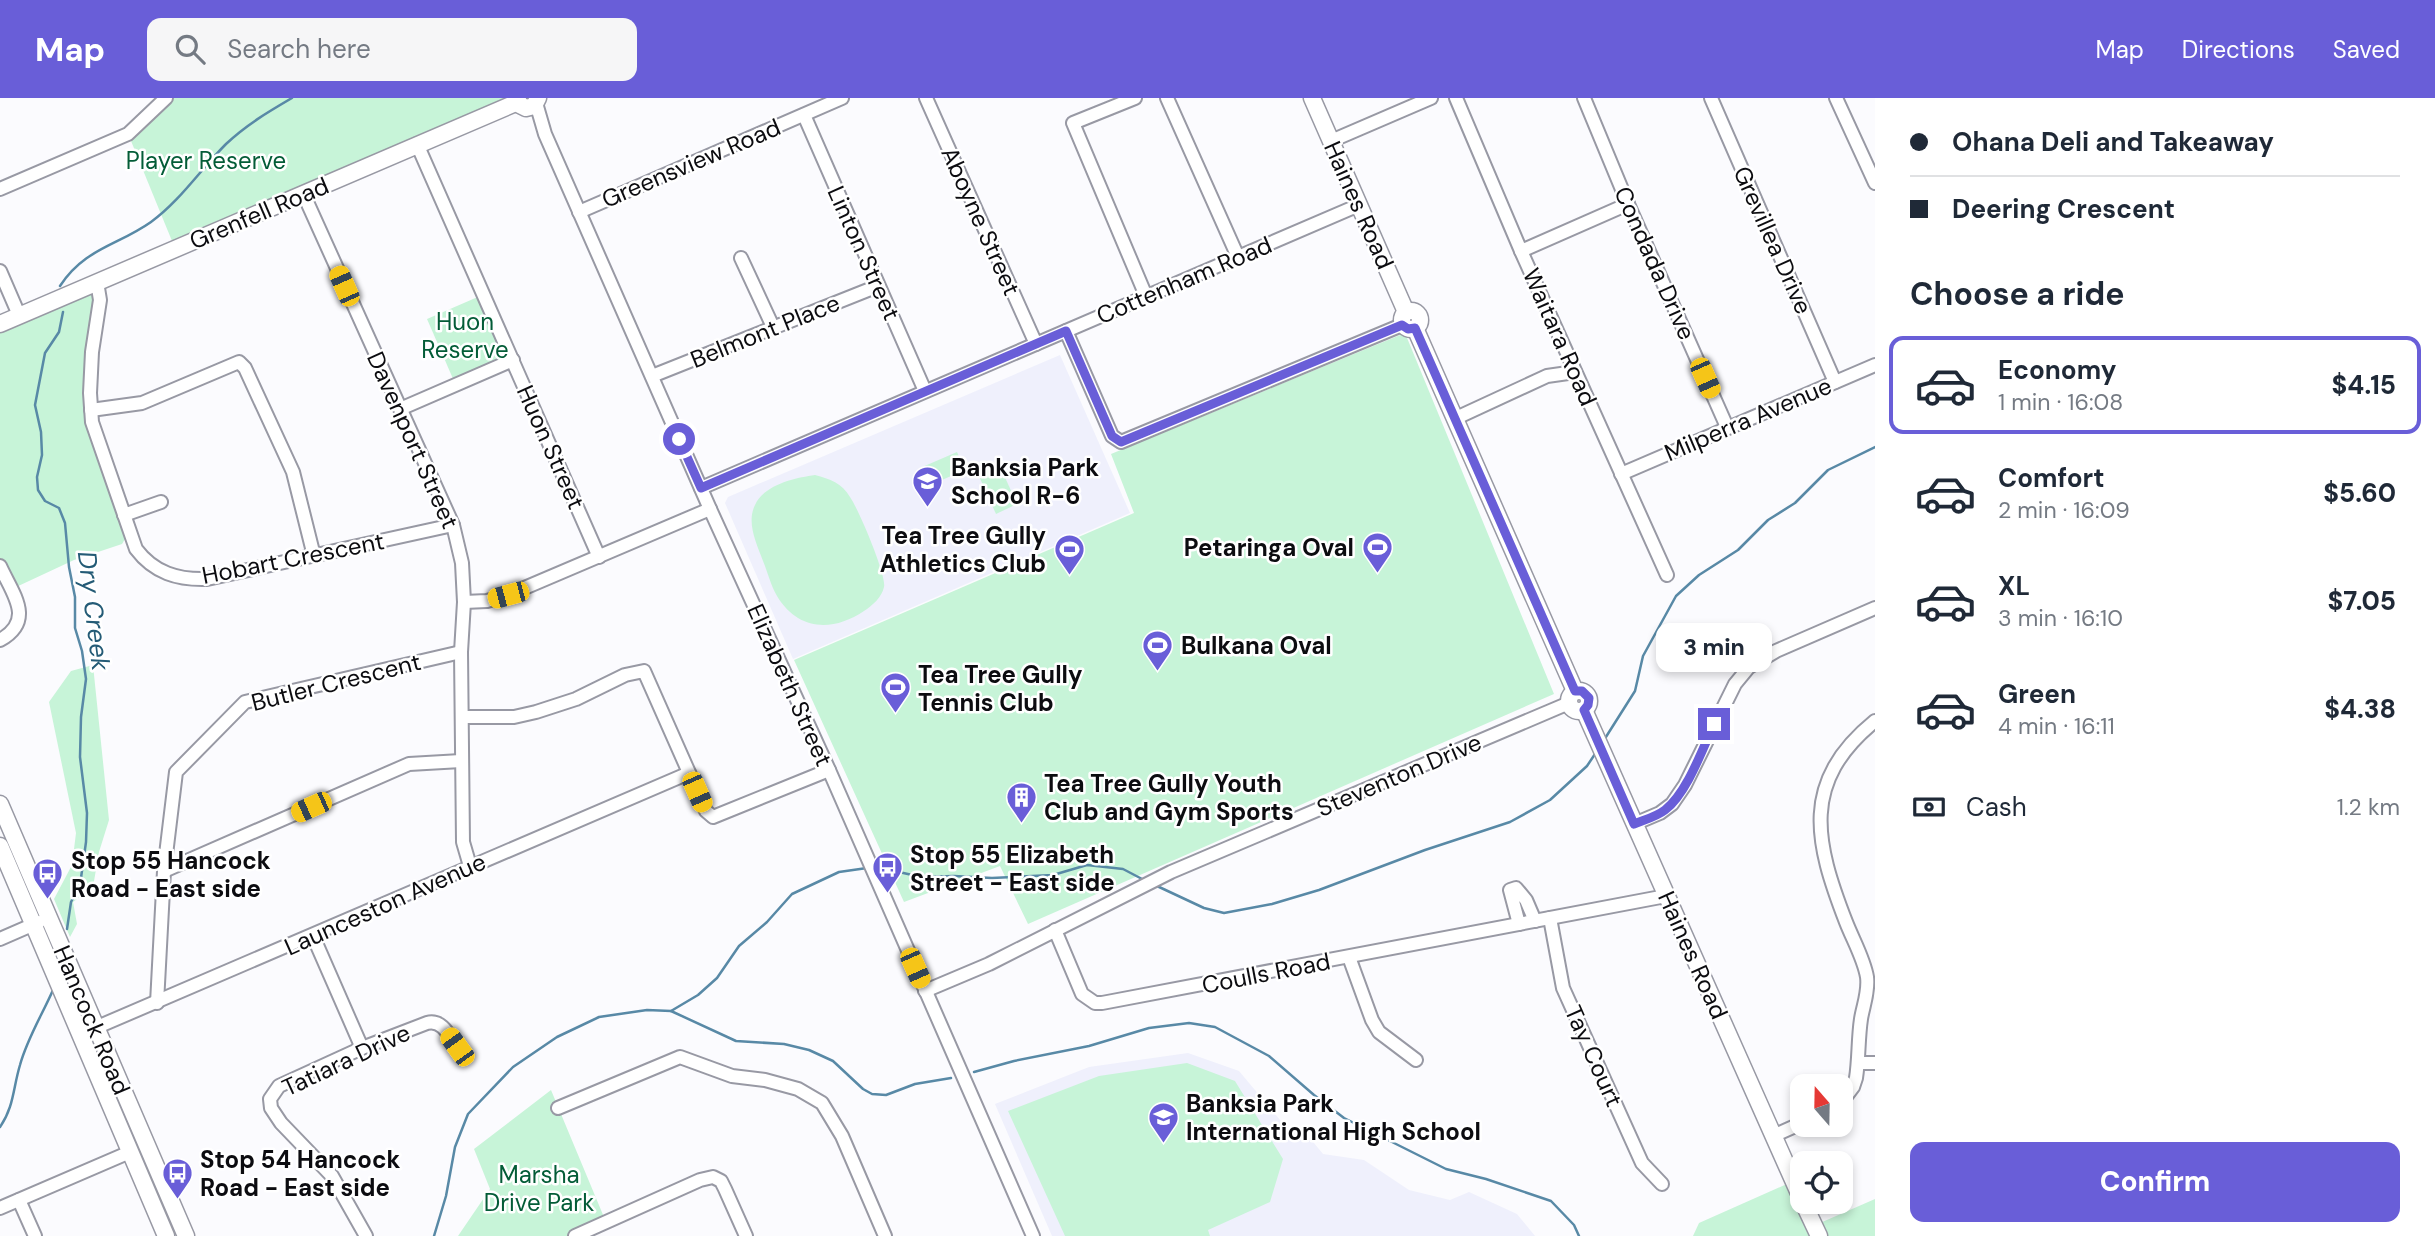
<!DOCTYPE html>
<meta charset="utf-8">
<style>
:root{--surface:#fff;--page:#f6f6f7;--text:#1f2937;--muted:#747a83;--line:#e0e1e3;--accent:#695ed8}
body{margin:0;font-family:"DM Sans",sans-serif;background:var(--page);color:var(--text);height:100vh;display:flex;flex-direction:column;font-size:26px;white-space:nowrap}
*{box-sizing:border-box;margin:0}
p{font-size:23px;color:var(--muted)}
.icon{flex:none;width:38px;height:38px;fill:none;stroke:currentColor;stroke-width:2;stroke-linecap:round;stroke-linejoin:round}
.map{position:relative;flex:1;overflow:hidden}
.sheet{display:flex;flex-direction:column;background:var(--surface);width:560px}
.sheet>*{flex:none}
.top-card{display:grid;align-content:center;height:154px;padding:0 35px;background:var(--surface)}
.needle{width:46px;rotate:340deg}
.controls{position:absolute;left:1790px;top:976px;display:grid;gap:14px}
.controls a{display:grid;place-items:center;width:63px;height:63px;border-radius:14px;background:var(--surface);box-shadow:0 4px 10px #0003;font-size:35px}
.end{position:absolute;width:32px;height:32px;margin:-16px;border:9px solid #695ed8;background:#fff;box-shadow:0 0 0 4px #fff}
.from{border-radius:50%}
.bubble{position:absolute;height:49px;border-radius:14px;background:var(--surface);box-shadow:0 4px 10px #0003;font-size:23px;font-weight:800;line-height:49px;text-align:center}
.car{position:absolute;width:21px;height:42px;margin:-21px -10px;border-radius:9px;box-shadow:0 0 5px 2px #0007;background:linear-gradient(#f5c518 24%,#345 0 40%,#f5c518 0 76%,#345 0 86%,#f5c518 0)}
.top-card b{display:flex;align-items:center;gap:24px;height:66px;font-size:26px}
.top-card b+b{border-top:2px solid var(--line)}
.top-card i{width:18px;height:18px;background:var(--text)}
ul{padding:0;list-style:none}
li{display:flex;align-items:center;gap:21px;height:98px;margin:0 14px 10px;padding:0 21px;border:4px solid transparent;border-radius:14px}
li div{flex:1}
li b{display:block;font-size:26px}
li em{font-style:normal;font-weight:800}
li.on{border-color:var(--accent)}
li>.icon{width:63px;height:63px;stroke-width:1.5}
h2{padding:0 35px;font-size:32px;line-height:84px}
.pay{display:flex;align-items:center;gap:18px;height:77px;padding:0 35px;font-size:26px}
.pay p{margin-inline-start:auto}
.primary-button{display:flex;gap:14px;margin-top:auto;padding:14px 35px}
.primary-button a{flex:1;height:80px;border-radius:14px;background:var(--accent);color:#fff;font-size:28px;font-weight:800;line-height:80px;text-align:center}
header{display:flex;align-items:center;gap:42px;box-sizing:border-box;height:98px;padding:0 35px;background:var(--accent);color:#fff}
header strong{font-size:33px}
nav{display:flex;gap:38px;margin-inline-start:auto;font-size:24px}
.search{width:490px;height:63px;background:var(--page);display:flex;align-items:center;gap:18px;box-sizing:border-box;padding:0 24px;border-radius:14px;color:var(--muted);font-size:26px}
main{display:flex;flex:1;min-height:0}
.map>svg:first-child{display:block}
</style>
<header>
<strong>Map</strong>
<div class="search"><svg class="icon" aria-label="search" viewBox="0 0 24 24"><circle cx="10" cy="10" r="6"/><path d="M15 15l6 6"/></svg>Search here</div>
<nav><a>Map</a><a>Directions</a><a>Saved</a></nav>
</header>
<main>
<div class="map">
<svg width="1875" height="1138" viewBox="0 0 1875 1138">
<rect width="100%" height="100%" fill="#fbfbfe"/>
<g fill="#eff0fc">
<path d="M1060 257 1130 415 793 561 725 405 728 399Z"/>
<path d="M1188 955 1239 973 1291 1035 1305 1034 1323 1056 1364 1062 1409 1092 1450 1102 1469 1094 1517 1116 1535 1138H1052L995 1006 1089 969Z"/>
</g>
<g fill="#c7f4d8">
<path d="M173 0H506L172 143 129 38Z"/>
<path d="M91 194 95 195 87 296 125 441 122 446 74 462 14 490 0 460V232Z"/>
<path d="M480 198 504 259 454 283 427 221Z"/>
<path d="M1405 235 1554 596 1028 826 1000 768 904 804 794 562 1134 415 1111 356Z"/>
<path d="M957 354 965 372 928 388 920 370Z"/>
<path d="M999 366 1017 406 996 416 978 376Z"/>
<path d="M815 377C830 381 842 385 850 399 858 410 887 478 884 489 882 499 872 508 864 513 833 534 798 533 777 498 771 488 768 475 763 463 757 446 746 425 755 407 765 386 795 380 815 377Z"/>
<path d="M93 567 109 722 99 754 93 789 73 804 77 826 70 839 54 801 72 767 76 735 49 604 71 573Z"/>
<path d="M1187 965 1235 983 1283 1061 1270 1104 1208 1132 1210 1138H1065L1008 1013 1099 978Z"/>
<path d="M551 992 606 1124 575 1138H458L490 1091 474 1051Z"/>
<path d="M1789 1085 1813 1138H1693L1699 1125Z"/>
<path d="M1875 1101V1138H1826L1820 1125Z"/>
</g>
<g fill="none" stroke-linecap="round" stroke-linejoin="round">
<g stroke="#5889a6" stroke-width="2.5">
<path d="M60 188C85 150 117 148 151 124 180 103 201 71 226 46 246 27 268 14 292 0"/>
<path d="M63 214 59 234 45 255 35 307 41 334 42 357 37 379 38 392 45 403 59 410 65 425 69 469 75 499V530L82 553 86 581 81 619 80 659 87 715 86 744 80 787 71 804 67 831"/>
<path d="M1604 642 1635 593 1643 558 1676 498 1699 477 1738 452 1768 422 1795 405 1828 372 1875 349"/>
<path d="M877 769 921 779 954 778 992 780 1053 777 1087 767 1123 771 1144 782"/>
<path d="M1157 788 1204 810 1224 815 1272 806 1319 792 1425 752 1510 724 1550 702 1587 668 1597 653"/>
<path d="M671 913 698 897 717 880 739 848 767 824 792 796 839 774 867 770"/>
<path d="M974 974 1014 963 1089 948 1149 930 1189 925 1215 929 1269 958 1314 997 1344 1020 1446 1071 1486 1081 1551 1103 1574 1127 1579 1138"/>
<path d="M0 1029C14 1009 13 990 20 967 27 941 42 917 53 892"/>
<path d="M434 1138 446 1098 455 1049 468 1016 513 969 557 939 599 919 647 912 671 913 736 943 784 946 809 952 833 963 863 991 872 996 886 997 915 986 951 980"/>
</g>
<defs>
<g id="minor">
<path d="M926 0 1036 246"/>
<path d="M1135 0 1073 25 1146 198"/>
<path d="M1167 0 1238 159"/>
<path d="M1456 0 1521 153 1667 477"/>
<path d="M1584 0 1628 106 1727 329"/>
<path d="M1711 0 1835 284"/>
<path d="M1836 0 1875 85"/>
<path d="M536 5 545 36 710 411 829 672 1033 1138"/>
<path d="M804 17 925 293"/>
<path d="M1331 43 1431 0"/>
<path d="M417 46 599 459"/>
<path d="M0 91 128 36 166 0"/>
<path d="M303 95 453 427 462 465 464 504 461 554 463 744 470 768"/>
<path d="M579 114 842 0"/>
<path d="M1521 153 1628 106"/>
<path d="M741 160 773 229"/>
<path d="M0 173 19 217"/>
<path d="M97 184 100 202 92 254 90 295 92 324 136 451C154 475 178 482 207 481L453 427"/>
<path d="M1066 233 1112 338 1121 344 1402 227"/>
<path d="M652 278 878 188"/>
<path d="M400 311 513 262"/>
<path d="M91 312 142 305 239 264 245 270 293 374 314 458"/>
<path d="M1454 321 1547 278 1575 274"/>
<path d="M1621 376 1875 267"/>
<path d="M701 390 1359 107"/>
<path d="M124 417 161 404"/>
<path d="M0 468C12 495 36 522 0 542"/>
<path d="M464 504 487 503 508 497 710 411"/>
<path d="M462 619H514L536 614 576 601 625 577 644 573 706 713 713 719 829 672"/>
<path d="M1634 726 1660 715 1672 706 1685 687 1735 586 1749 569 1776 553 1875 510"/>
<path d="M164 773 409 666 461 663"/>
<path d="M1550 820 1563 890 1642 1065 1662 1086"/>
<path d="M1519 826 1510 792 1516 790 1526 802 1535 823"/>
<path d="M1055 832 1082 896 1095 905H1102L1666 798"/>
<path d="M313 838 362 950"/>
<path d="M0 841 39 824"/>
<path d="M1349 859 1372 922 1379 934 1416 962"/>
<path d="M925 893 989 866 1171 774 1569 605"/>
<path d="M157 905 164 773 176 674 245 604 461 554"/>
<path d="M81 936 689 675"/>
<path d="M1858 965H1875"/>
<path d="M1841 1005 1853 989 1856 980C1859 961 1858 941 1861 921 1863 908 1869 894 1867 879 1864 861 1853 842 1846 824 1815 744 1800 684 1875 623"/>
<path d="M558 1010 680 959 732 978 765 982 798 991 822 1005 842 1038 885 1138"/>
<path d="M1773 1038 1802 1025"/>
<path d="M19 1102 35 1138"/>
<path d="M0 1110 130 1054"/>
<path d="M366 1138 332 1078 281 1025 271 1010 270 1001 279 988 362 950 427 925C442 921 449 937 457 949"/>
<path d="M575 1138 700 1082 713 1079 721 1083 725 1091 746 1138"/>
</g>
<g id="major">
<path d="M517 0 520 7 526 10 534 8 538 0"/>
<path d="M1312 0 1406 214"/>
<circle cx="1411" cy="222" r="9"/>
<path d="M0 226 518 4"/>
<path d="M1415 230 1575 593"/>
<circle cx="1579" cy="603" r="10"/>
<path d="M1584 612 1802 1102"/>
<path d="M0 706 186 1138"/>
<path d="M0 748 166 1138"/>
<path d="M1803 1104 1819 1138"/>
</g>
</defs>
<use href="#minor" stroke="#9899a4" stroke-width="16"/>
<use href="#major" stroke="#9899a4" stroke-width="19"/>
<use href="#minor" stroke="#fff" stroke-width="12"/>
<use href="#major" stroke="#fff" stroke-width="16"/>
</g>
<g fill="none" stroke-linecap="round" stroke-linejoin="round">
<path stroke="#695ed8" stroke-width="9" d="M679 341 701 390 1066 233 1112 338 1121 344 1402 227 1408 231 1415 230 1575 593H1582L1589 600 1588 607 1584 612 1634 726C1644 722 1656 719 1665 712 1687 695 1702 652 1714 626"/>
</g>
<defs>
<symbol id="school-pin" viewBox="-11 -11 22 30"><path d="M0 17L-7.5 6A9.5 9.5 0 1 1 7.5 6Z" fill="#695ed8" stroke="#fff"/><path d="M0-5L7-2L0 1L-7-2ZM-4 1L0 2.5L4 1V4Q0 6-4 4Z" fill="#fff"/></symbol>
<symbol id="stadium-pin" viewBox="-11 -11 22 30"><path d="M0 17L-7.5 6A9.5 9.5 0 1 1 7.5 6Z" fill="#695ed8" stroke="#fff"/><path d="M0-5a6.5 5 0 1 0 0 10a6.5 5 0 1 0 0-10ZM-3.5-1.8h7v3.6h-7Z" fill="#fff"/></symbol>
<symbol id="building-pin" viewBox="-11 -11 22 30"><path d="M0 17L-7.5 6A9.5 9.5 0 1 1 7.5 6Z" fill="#695ed8" stroke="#fff"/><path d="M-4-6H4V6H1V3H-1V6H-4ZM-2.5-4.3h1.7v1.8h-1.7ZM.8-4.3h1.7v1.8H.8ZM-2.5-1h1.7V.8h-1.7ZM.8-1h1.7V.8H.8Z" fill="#fff"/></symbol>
<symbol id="bus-pin" viewBox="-11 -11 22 30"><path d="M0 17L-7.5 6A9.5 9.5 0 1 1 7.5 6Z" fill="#695ed8" stroke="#fff"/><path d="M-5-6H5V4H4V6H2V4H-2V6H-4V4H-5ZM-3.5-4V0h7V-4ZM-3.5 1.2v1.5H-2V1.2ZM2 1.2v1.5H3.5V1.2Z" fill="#fff"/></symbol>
</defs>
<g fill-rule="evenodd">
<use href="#school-pin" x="910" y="366" width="35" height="47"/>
<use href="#stadium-pin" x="1360" y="432" width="35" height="47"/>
<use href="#stadium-pin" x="1052" y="434" width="35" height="47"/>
<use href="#stadium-pin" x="1140" y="530" width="35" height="47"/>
<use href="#stadium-pin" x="878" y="572" width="35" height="47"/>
<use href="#building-pin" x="1004" y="682" width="35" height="47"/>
<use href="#bus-pin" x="870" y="752" width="35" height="47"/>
<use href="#bus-pin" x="30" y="758" width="35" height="47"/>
<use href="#school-pin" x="1146" y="1002" width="35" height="47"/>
<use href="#bus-pin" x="160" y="1058" width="35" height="47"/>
</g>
<g text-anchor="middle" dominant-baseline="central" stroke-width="5" stroke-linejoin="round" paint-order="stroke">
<g font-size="24" fill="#035c37" stroke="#fff">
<text x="206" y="62">Player Reserve</text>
<text x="465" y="223">Huon<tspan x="465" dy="28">Reserve</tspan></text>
<text x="539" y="1076">Marsha<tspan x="539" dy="28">Drive Park</tspan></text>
</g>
<g font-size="24" fill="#0c0c10" stroke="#fff">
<text transform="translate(691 65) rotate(-23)">Greensview Road</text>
<text transform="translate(1359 107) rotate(66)">Haines Road</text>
<text transform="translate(259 115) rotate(-23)">Grenfell Road</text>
<text transform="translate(981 123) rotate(66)">Aboyne Street</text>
<text transform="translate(1773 142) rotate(66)">Grevillea Drive</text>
<text transform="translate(864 155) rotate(66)">Linton Street</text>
<text transform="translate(1655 165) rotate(66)">Condada Drive</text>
<text transform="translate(1184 182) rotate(-23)">Cottenham Road</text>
<text transform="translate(765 233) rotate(-22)">Belmont Place</text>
<text transform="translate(1560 239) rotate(66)">Waitara Road</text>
<text transform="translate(1748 321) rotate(-23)">Milperra Avenue</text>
<text transform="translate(413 342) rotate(66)">Davenport Street</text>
<text transform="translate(551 349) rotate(66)">Huon Street</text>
<text transform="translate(293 460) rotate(-11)">Hobart Crescent</text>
<text transform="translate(336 584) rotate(-14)">Butler Crescent</text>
<text transform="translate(790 587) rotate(66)">Elizabeth Street</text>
<text transform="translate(1399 677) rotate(-23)">Steventon Drive</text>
<text transform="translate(385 806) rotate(-24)">Launceston Avenue</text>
<text transform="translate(1693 857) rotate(66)">Haines Road</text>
<text transform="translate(1266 875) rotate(-11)">Coulls Road</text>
<text transform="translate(92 922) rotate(67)">Hancock Road</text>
<text transform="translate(1594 958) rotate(66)">Tay Court</text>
<text transform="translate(346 962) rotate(-25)">Tatiara Drive</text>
</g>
<g font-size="24" font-weight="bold" fill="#0c0c10" stroke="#fff" text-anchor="start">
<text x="951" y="369">Banksia Park<tspan x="951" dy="28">School R-6</tspan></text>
<text x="1046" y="437" text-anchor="end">Tea Tree Gully<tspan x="1046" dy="28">Athletics Club</tspan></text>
<text x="1354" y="449" text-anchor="end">Petaringa Oval</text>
<text x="1181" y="547">Bulkana Oval</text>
<text x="918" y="576">Tea Tree Gully<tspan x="918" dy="28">Tennis Club</tspan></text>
<text x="1044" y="685">Tea Tree Gully Youth<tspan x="1044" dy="28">Club and Gym Sports</tspan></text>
<text x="910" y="756">Stop 55 Elizabeth<tspan x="910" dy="28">Street - East side</tspan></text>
<text x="71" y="762">Stop 55 Hancock<tspan x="71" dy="28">Road - East side</tspan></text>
<text x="1186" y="1005">Banksia Park<tspan x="1186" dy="28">International High School</tspan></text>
<text x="200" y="1061">Stop 54 Hancock<tspan x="200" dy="28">Road - East side</tspan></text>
</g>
<g font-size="26" font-style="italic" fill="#245b76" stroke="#fff">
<text transform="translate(94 513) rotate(83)">Dry Creek</text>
</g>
</g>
</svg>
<div class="controls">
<a><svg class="needle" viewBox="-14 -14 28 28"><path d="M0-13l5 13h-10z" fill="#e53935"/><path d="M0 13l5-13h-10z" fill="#747a83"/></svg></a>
<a><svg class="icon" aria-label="locate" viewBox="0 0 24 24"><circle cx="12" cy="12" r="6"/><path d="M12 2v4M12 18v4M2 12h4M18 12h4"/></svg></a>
</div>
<i class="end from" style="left:679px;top:341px"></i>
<i class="end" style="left:1714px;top:626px"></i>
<div class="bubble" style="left:1656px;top:525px;width:116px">3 min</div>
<i class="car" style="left:344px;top:188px;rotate:336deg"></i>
<i class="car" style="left:1705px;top:280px;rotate:156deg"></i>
<i class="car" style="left:508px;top:497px;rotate:255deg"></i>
<i class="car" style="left:697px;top:694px;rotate:156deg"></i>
<i class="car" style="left:311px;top:709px;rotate:246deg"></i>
<i class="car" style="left:915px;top:870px;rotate:156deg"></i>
<i class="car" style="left:457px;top:949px;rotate:324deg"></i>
</div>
<section class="sheet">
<div class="top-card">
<b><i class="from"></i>Ohana Deli and Takeaway</b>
<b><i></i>Deering Crescent</b>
</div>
<h2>Choose a ride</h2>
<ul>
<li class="on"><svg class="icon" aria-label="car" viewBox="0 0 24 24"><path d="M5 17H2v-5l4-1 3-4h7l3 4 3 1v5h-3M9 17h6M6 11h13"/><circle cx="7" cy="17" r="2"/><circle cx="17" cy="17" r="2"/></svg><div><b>Economy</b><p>1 min · 16:08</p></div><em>$4.15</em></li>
<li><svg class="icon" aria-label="car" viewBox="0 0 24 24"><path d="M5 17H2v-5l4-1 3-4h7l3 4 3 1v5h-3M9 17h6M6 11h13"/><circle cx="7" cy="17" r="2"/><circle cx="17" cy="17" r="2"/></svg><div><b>Comfort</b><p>2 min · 16:09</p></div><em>$5.60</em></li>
<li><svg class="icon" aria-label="car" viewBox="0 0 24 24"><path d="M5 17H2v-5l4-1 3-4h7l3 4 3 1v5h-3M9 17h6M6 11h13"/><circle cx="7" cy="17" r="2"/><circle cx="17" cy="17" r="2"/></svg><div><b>XL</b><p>3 min · 16:10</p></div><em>$7.05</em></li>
<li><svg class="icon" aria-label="car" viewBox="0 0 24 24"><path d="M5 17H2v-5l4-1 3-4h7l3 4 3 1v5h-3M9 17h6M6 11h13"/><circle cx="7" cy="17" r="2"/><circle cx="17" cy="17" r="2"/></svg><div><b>Green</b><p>4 min · 16:11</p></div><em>$4.38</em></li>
</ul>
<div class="pay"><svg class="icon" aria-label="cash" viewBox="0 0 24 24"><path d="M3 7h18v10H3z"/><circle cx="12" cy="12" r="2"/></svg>Cash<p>1.2 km</p></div>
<div class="primary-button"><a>Confirm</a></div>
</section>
</main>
